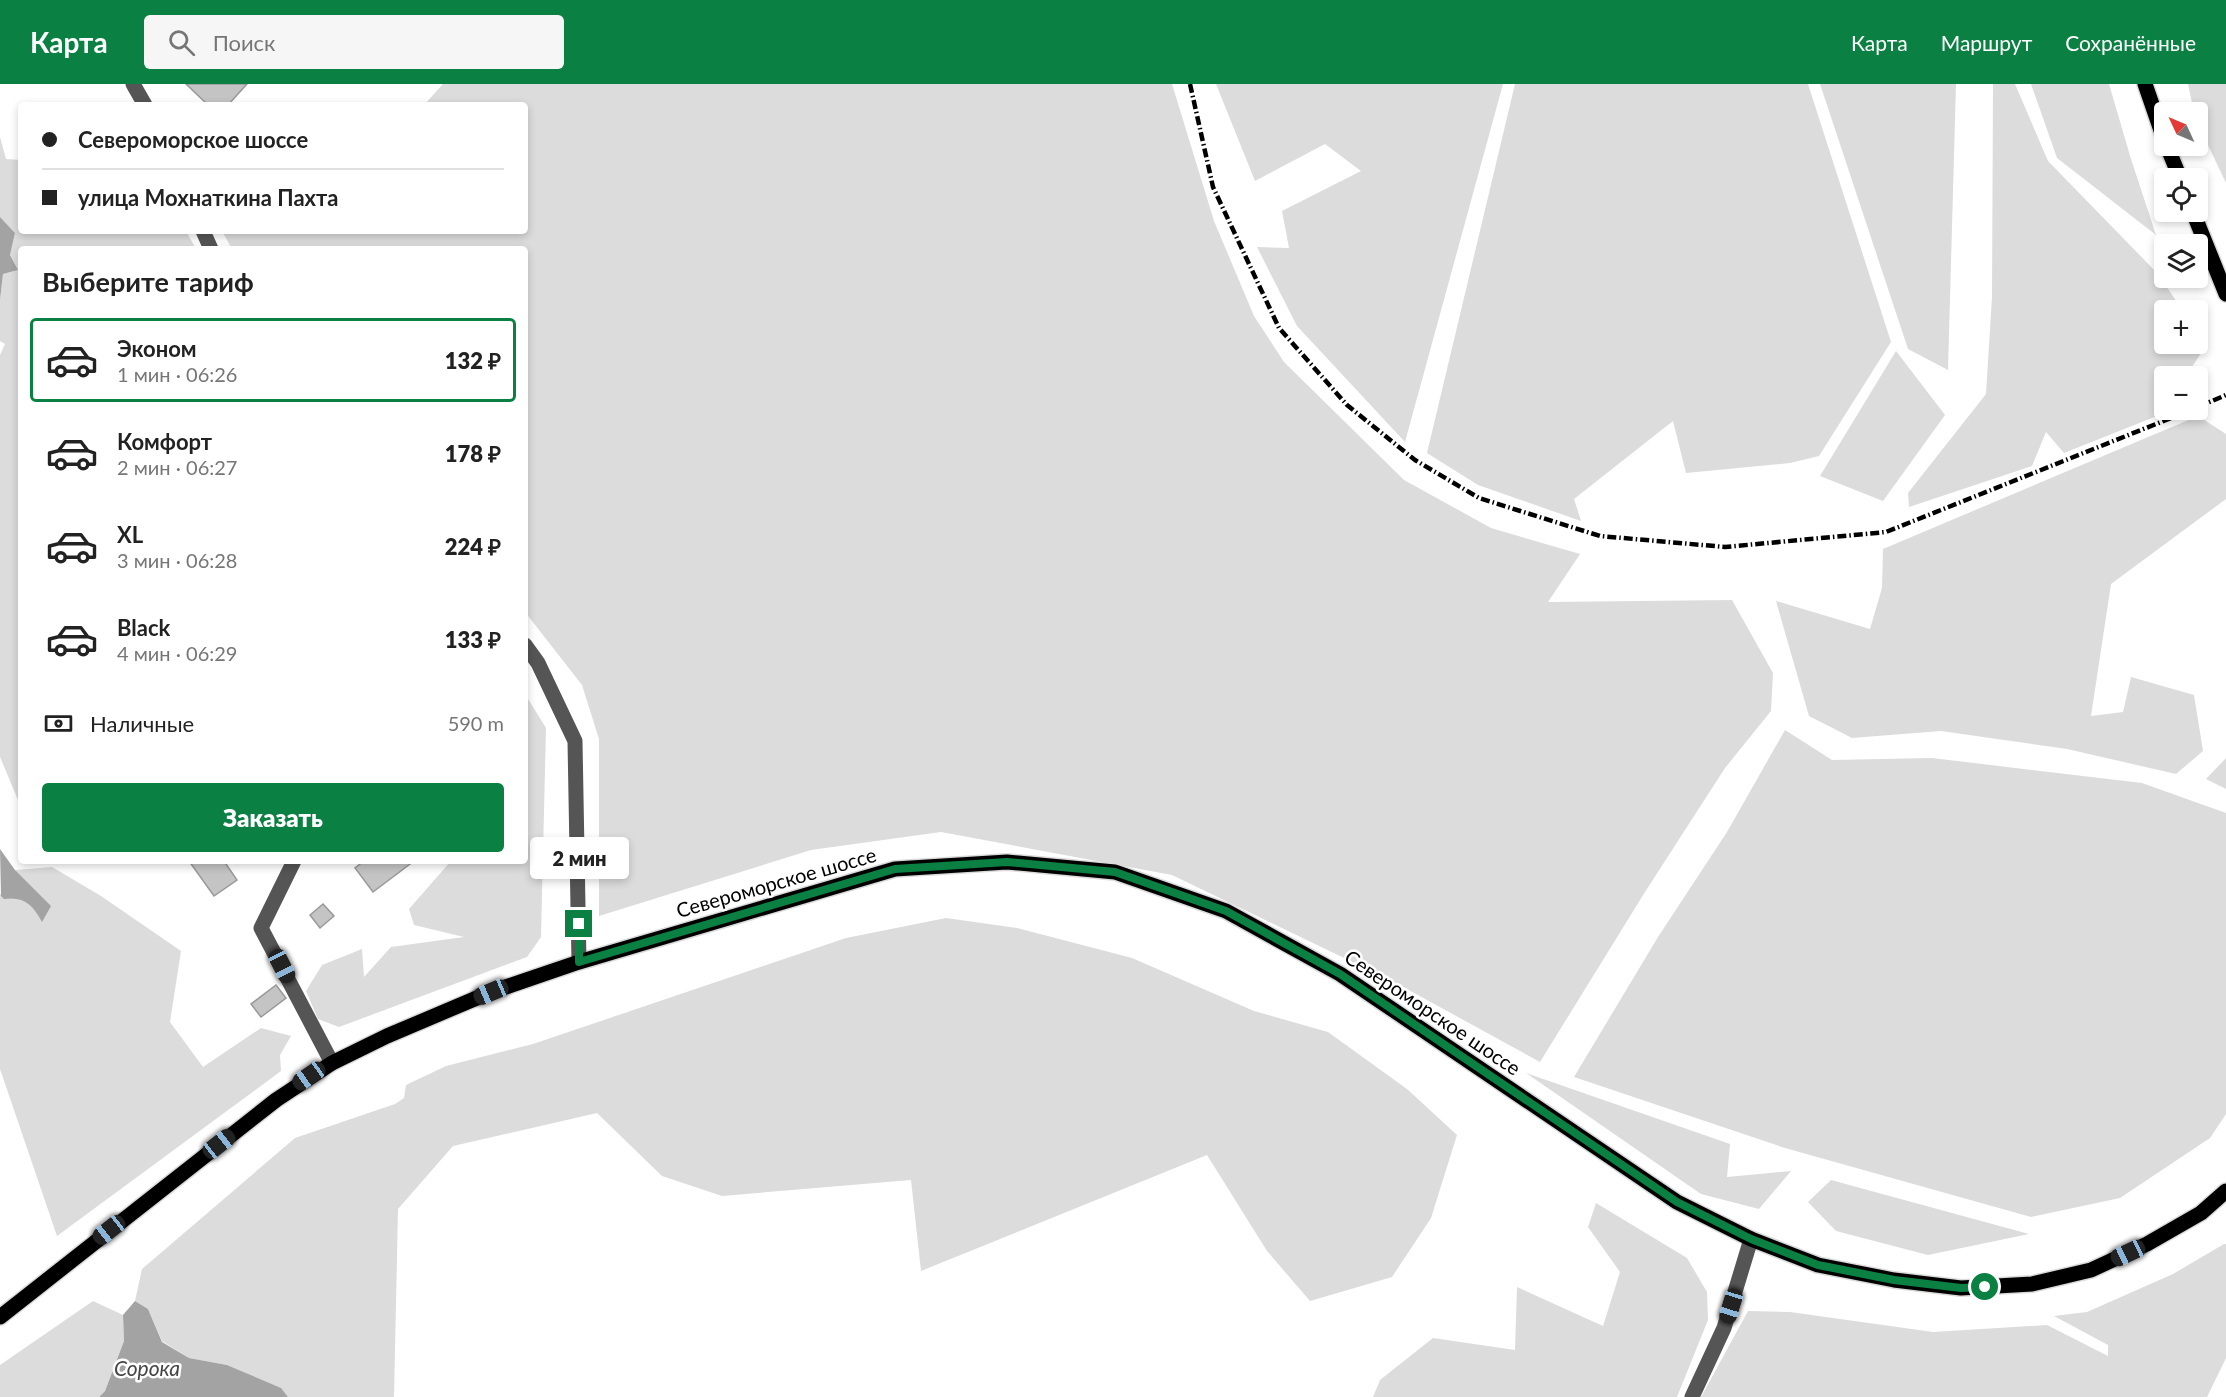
<!DOCTYPE html>
<html lang="ru">
<meta charset="utf-8">
<style>
:root{--surface:#fff;--page:#f6f6f6;--text:#222;--muted:#767676;--line:#e0e0e0;--accent:#0b8043}
body{margin:0;font-family:Lato,sans-serif;background:var(--page);color:var(--text);height:100vh;display:flex;flex-direction:column;font-size:22px;white-space:nowrap}
*{box-sizing:border-box;margin:0}
p{font-size:20px;color:var(--muted)}
.icon{flex:none;width:33px;height:33px;fill:none;stroke:currentColor;stroke-width:2;stroke-linecap:round;stroke-linejoin:round}
.map{position:relative;flex:1;overflow:hidden}
.side{position:absolute;left:18px;top:162px;width:510px;height:618px;display:flex;flex-direction:column;background:var(--surface);border-radius:6px;box-shadow:0 3px 9px #0003}
.side>*{flex:none}
.banner{position:absolute;left:18px;top:18px;width:510px;height:132px;border-radius:6px;box-shadow:0 3px 9px #0003;display:grid;align-content:center;height:132px;padding:0 24px;background:var(--surface)}
.needle{width:39px;rotate:314deg}
.buttons{position:absolute;left:2154px;top:18px;display:grid;gap:12px}
.buttons a{display:grid;place-items:center;width:54px;height:54px;border-radius:6px;background:var(--surface);box-shadow:0 3px 9px #0003;font-size:30px}
.end{position:absolute;width:27px;height:27px;margin:-14px;border:8px solid #0b8043;background:#fff;box-shadow:0 0 0 3px #fff}
.from{border-radius:50%}
.bubble{position:absolute;height:42px;border-radius:6px;background:var(--surface);box-shadow:0 3px 9px #0003;font-size:20px;font-weight:800;line-height:42px;text-align:center}
.car{position:absolute;width:18px;height:36px;margin:-18px -9px;border-radius:8px;box-shadow:0 0 4px 2px #0007;background:linear-gradient(#222 24%,#8ab4d8 0 40%,#222 0 76%,#8ab4d8 0 86%,#222 0)}
.banner b{display:flex;align-items:center;gap:21px;height:57px;font-size:22px}
.banner b+b{border-top:2px solid var(--line)}
.banner i{width:15px;height:15px;background:var(--text)}
ul{padding:0;list-style:none}
li{display:flex;align-items:center;gap:18px;height:84px;margin:0 12px 9px;padding:0 12px;border:3px solid transparent;border-radius:6px}
li div{flex:1}
li b{display:block;font-size:22px}
li em{font-style:normal;font-weight:800}
li.on{border-color:var(--accent)}
li>.icon{width:54px;height:54px;stroke-width:1.5}
h2{padding:0 24px;font-size:27px;line-height:72px}
.pay{display:flex;align-items:center;gap:15px;height:66px;padding:0 24px;font-size:22px}
.pay p{margin-inline-start:auto}
.action{display:flex;gap:12px;margin-top:auto;padding:12px 24px}
.action a{flex:1;height:69px;border-radius:6px;background:var(--accent);color:#fff;font-size:24px;font-weight:800;line-height:69px;text-align:center}
header{display:flex;align-items:center;gap:36px;box-sizing:border-box;height:84px;padding:0 30px;background:var(--accent);color:#fff}
header strong{font-size:28px}
nav{display:flex;gap:33px;margin-inline-start:auto;font-size:21px}
.search{width:420px;height:54px;background:var(--page);display:flex;align-items:center;gap:15px;box-sizing:border-box;padding:0 21px;border-radius:6px;color:var(--muted);font-size:22px}
.map>svg:first-child{display:block}
</style>
<header>
<strong>Карта</strong>
<div class="search"><svg class="icon" aria-label="search" viewBox="0 0 24 24"><circle cx="10" cy="10" r="6"/><path d="M15 15l6 6"/></svg>Поиск</div>
<nav><a>Карта</a><a>Маршрут</a><a>Сохранённые</a></nav>
</header>
<div class="map">
<svg width="2226" height="1313" viewBox="0 0 2226 1313">
<rect width="100%" height="100%" fill="#fff"/>
<g fill="#dcdcdc">
<path d="M443 0H1172L1214 137 1254 232 1284 278 1404 396 1491 444 1580 470 1548 518 1732 516 1773 589 1771 627 1725 684 1645 808 1540 978 1396 899 1172 791 941 748 811 766 599 832V655L582 601 525 528V165H232L222 147H525V21H424Z"/>
<path d="M1216 0H1503L1405 358 1297 242 1257 163 1289 164 1282 127 1361 87 1325 60 1255 97Z"/>
<path d="M1515 0H1808L1891 258 1819 372 1790 379 1686 389 1673 337 1574 415 1581 437 1478 401 1427 369Z"/>
<path d="M1820 0H1956L1948 286 1908 265Z"/>
<path d="M1993 0H2015L2048 77 2159 191 2182 226H2164V260H2198V251L2205 263 2186 292H2164L2165 326 2162 330 2064 369 2046 348 2032 382 1909 423 1908 409 1986 310 1992 213Z"/>
<path d="M2031 0H2109L2131 75 2156 151 2057 74Z"/>
<path d="M2188 0H2226V99L2198 40V28H2194Z"/>
<path d="M0 53 6 75 21 76V147H186L196 165H21V723L0 673V271L5 260 0 257V216L3 190 18 186 10 171 15 149 0 133Z"/>
<path d="M1896 267 1945 331 1883 417 1820 392Z"/>
<path d="M2198 332 2226 350V415L2111 500 2091 632 2123 628 2131 593 2194 611 2203 667 2176 690 2067 665 1941 647 1852 654 1809 632 1776 517 1870 545 1882 504 1883 465Z"/>
<path d="M525 610 546 644 541 853 527 873 339 943 318 935 306 907 322 881 362 865 364 893 391 863 464 853 414 841 409 825 451 777H525Z"/>
<path d="M1785 646 1832 676 1932 674 2142 699 2226 729V1030L2210 1054 2120 1114 2031 1133 1785 1064 1574 993 1658 853 1727 748Z"/>
<path d="M2226 674V705L2206 695Z"/>
<path d="M52 783 101 812 181 867 170 938 203 983 261 944 291 952 280 971 281 987 57 1152 0 985V810L17 813 34 822 43 837 15 786Z"/>
<path d="M946 834 1017 844 1132 874 1254 927 1328 948 1407 1005 1457 1051 1431 1134 1392 1193 1310 1217 1267 1167 1207 1071 921 1187 911 1096 722 1112 662 1092 597 1029 453 1062 398 1125 394 1313H288L280 1304 227 1281 189 1274 162 1257 148 1225 135 1217 142 1185 295 1054 395 1020 404 1014 406 1001 446 982 533 960 846 854Z"/>
<path d="M1526 989 1730 1060 1727 1093 1791 1087 1759 1125 1701 1110Z"/>
<path d="M1831 1096 2029 1150 1928 1171 1836 1147 1808 1118Z"/>
<path d="M1596 1119 1687 1174 1707 1208 1708 1236 1677 1313H1373L1380 1296 1433 1254 1515 1266 1517 1203 1603 1242 1620 1188 1588 1143Z"/>
<path d="M2224 1160H2226V1274L2207 1313H1701L1748 1227 1790 1228 1933 1248 2047 1241 2108 1272V1261L2054 1232 2087 1228 2173 1190Z"/>
<path d="M93 1217 123 1231 124 1257 105 1307 99 1313H0V1281Z"/>
</g>
<g fill="#a3a3a3">
<path d="M0 133 15 149 10 171 18 186 3 190 0 216Z"/>
<path d="M0 765 15 786 51 822 42 838C33 821 24 812 4 815L1 812Z"/>
<path d="M135 1217 148 1225 162 1258 189 1274 227 1281 281 1304 288 1313H99L105 1307 124 1257 123 1231Z"/>
</g>
<g fill="#c4c4c4" stroke="#999" stroke-width="1.5">
<path d="M186 0H247L228 21H208Z"/>
<path d="M189 777H224L237 796 214 812Z"/>
<path d="M364 777H414L373 808 355 784Z"/>
<path d="M323 820 334 832 320 844 310 831Z"/>
<path d="M276 901 286 914 261 933 251 920Z"/>
</g>
<g fill="none" stroke-linecap="round" stroke-linejoin="round">
<defs>
<g id="major">
<path d="M2145 0 2164 55"/>
<path d="M2167 62 2180 94"/>
<path d="M2193 128 2226 210"/>
<path d="M0 1233 276 1016 332 979 387 952 491 908 579 878 895 785 1007 778 1115 788 1226 827 1340 890 1677 1118 1751 1155 1818 1181 1894 1196 1961 1204 2032 1200 2091 1186 2147 1160 2201 1129 2226 1107"/>
</g>
</defs>
<use href="#major" stroke="#dbdbdb" stroke-width="18"/>
<g stroke="#555" stroke-width="15">
<path d="M133 0 145 21"/>
<path d="M203 147 211 165"/>
<path d="M525 561 538 579 575 657 579 878"/>
<path d="M294 777 261 844 332 979"/>
<path d="M1692 1313 1724 1244 1751 1155"/>
</g>
<use href="#major" stroke="#000" stroke-width="15"/>
<g stroke="#000" stroke-width="4.5" stroke-dasharray="9 3 1.5 3" stroke-linecap="butt">
<path d="M1190 0 1213 103 1279 244 1347 321 1415 376 1479 414 1600 452 1725 463 1886 448 2191 326"/>
<path d="M2198 323 2226 311"/>
</g>
</g>
<g fill="none" stroke-linecap="round" stroke-linejoin="round">
<path stroke="#0b8043" stroke-width="8" d="M579 840V878L895 785 1007 778 1115 788 1226 827 1340 890 1677 1118 1751 1155 1818 1181 1894 1196 1961 1204 1985 1203"/>
</g>
<g text-anchor="middle" dominant-baseline="central" stroke-width="5" stroke-linejoin="round" paint-order="stroke">
<g font-size="20" fill="#000" stroke="#fff">
<text transform="translate(776 798) rotate(-16)">Североморское шоссе</text>
<text transform="translate(1433 928) rotate(34)">Североморское шоссе</text>
</g>
<g font-size="21" font-style="italic" fill="#444" stroke="#fff">
<text x="147" y="1283">Сорока</text>
</g>
</g>
</svg>
<div class="buttons">
<a><svg class="needle" viewBox="-14 -14 28 28"><path d="M0-13l5 13h-10z" fill="#e53935"/><path d="M0 13l5-13h-10z" fill="#767676"/></svg></a>
<a><svg class="icon" aria-label="locate" viewBox="0 0 24 24"><circle cx="12" cy="12" r="6"/><path d="M12 2v4M12 18v4M2 12h4M18 12h4"/></svg></a>
<a><svg class="icon" aria-label="layers" viewBox="0 0 24 24"><path d="M12 4l9 5-9 5-9-5zM3 14l9 5 9-5"/></svg></a>
<a>+</a>
<a>−</a>
</div>
<i class="end from" style="left:1985px;top:1203px"></i>
<i class="end" style="left:579px;top:840px"></i>
<div class="bubble" style="left:530px;top:753px;width:99px">2 мин</div>
<i class="car" style="left:282px;top:882px;rotate:153deg"></i>
<i class="car" style="left:491px;top:908px;rotate:247deg"></i>
<i class="car" style="left:309px;top:992px;rotate:235deg"></i>
<i class="car" style="left:219px;top:1060px;rotate:52deg"></i>
<i class="car" style="left:109px;top:1146px;rotate:232deg"></i>
<i class="car" style="left:2128px;top:1169px;rotate:245deg"></i>
<i class="car" style="left:1731px;top:1222px;rotate:197deg"></i>
<div class="banner">
<b><i class="from"></i>Североморское шоссе</b>
<b><i></i>улица Мохнаткина Пахта</b>
</div>
<section class="side">
<h2>Выберите тариф</h2>
<ul>
<li class="on"><svg class="icon" aria-label="car" viewBox="0 0 24 24"><path d="M5 17H2v-5l4-1 3-4h7l3 4 3 1v5h-3M9 17h6M6 11h13"/><circle cx="7" cy="17" r="2"/><circle cx="17" cy="17" r="2"/></svg><div><b>Эконом</b><p>1 мин · 06:26</p></div><em>132 ₽</em></li>
<li><svg class="icon" aria-label="car" viewBox="0 0 24 24"><path d="M5 17H2v-5l4-1 3-4h7l3 4 3 1v5h-3M9 17h6M6 11h13"/><circle cx="7" cy="17" r="2"/><circle cx="17" cy="17" r="2"/></svg><div><b>Комфорт</b><p>2 мин · 06:27</p></div><em>178 ₽</em></li>
<li><svg class="icon" aria-label="car" viewBox="0 0 24 24"><path d="M5 17H2v-5l4-1 3-4h7l3 4 3 1v5h-3M9 17h6M6 11h13"/><circle cx="7" cy="17" r="2"/><circle cx="17" cy="17" r="2"/></svg><div><b>XL</b><p>3 мин · 06:28</p></div><em>224 ₽</em></li>
<li><svg class="icon" aria-label="car" viewBox="0 0 24 24"><path d="M5 17H2v-5l4-1 3-4h7l3 4 3 1v5h-3M9 17h6M6 11h13"/><circle cx="7" cy="17" r="2"/><circle cx="17" cy="17" r="2"/></svg><div><b>Black</b><p>4 мин · 06:29</p></div><em>133 ₽</em></li>
</ul>
<div class="pay"><svg class="icon" aria-label="cash" viewBox="0 0 24 24"><path d="M3 7h18v10H3z"/><circle cx="12" cy="12" r="2"/></svg>Наличные<p>590 m</p></div>
<div class="action"><a>Заказать</a></div>
</section>
</div>
